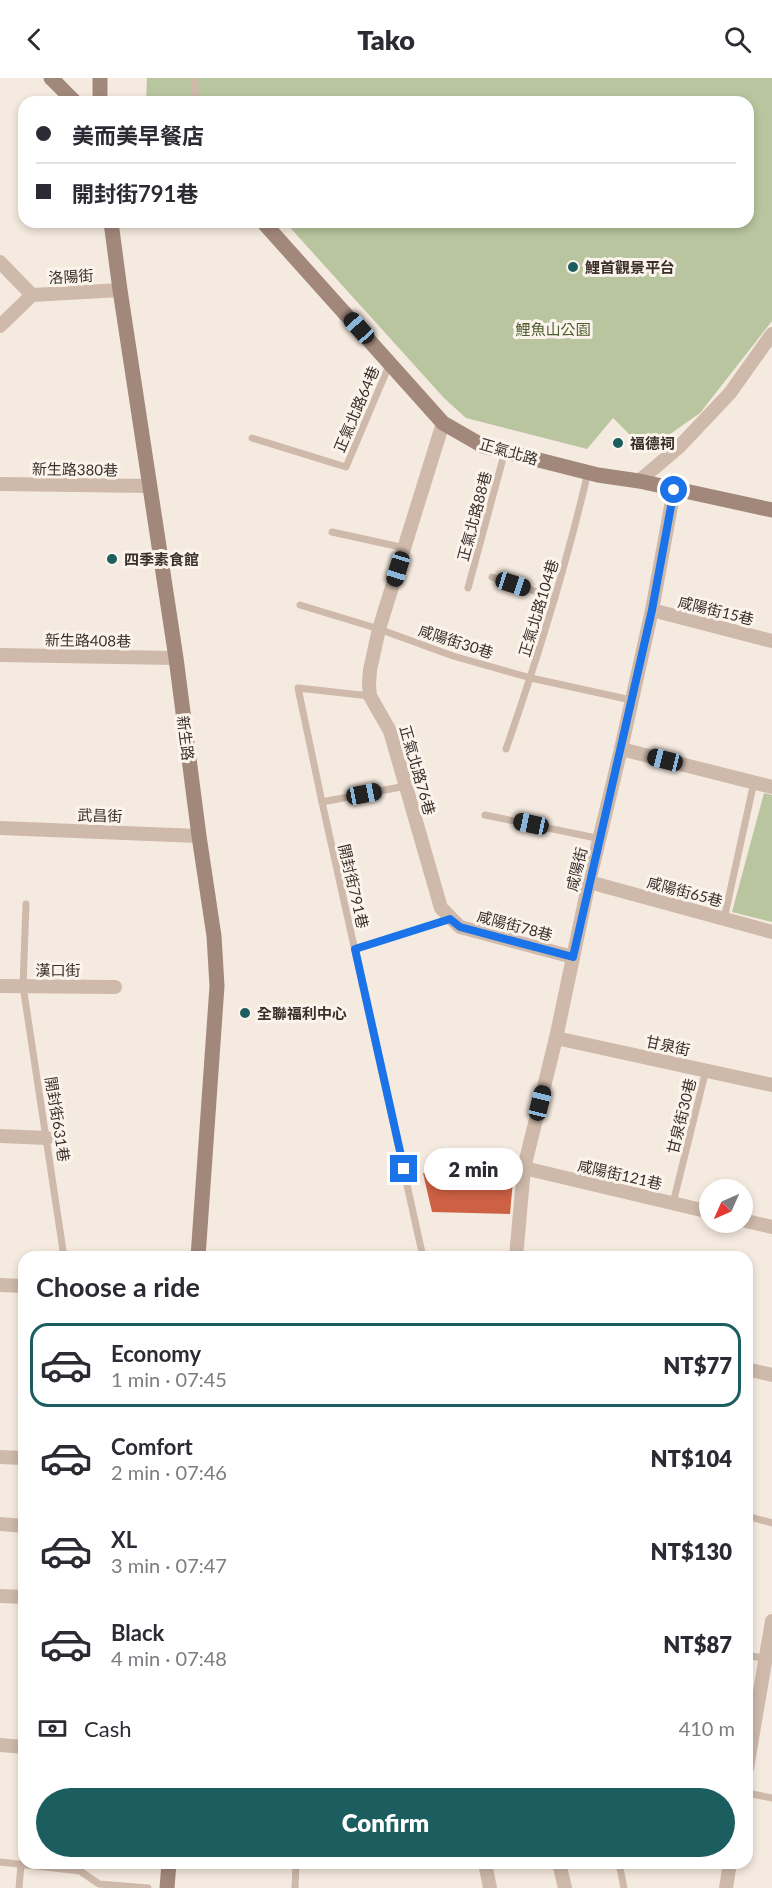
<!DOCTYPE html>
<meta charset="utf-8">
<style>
:root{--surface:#fff;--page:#f2f2f3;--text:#2b2b33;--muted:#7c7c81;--line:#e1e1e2;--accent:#1c5e60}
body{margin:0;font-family:Lato,"Noto Sans TC",sans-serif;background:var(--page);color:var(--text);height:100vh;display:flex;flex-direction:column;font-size:22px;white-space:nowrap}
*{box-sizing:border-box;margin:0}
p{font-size:20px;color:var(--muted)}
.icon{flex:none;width:33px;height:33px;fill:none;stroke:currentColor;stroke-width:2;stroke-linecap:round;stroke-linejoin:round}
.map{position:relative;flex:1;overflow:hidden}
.drawer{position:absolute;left:18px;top:1173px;width:735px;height:618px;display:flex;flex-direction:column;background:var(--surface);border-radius:18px;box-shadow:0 3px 9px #0003}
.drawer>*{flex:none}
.banner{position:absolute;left:18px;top:18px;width:736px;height:132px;border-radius:18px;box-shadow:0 3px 9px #0003;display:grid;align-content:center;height:132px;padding:0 18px;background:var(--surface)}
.needle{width:39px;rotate:225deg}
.buttons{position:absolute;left:699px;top:1101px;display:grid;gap:12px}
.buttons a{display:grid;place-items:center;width:54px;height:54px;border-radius:50%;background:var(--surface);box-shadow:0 3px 9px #0003;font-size:30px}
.end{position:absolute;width:27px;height:27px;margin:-14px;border:8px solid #1a73e8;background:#fff;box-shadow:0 0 0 3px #fff}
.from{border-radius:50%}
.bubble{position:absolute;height:42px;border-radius:21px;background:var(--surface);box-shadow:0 3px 9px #0003;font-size:20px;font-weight:800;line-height:42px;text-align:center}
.car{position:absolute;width:18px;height:36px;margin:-18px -9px;border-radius:8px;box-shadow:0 0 4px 2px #0007;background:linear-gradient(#222 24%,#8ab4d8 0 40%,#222 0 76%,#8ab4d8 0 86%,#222 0)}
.banner b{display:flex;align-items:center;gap:21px;height:57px;font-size:22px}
.banner b+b{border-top:2px solid var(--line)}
.banner i{width:15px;height:15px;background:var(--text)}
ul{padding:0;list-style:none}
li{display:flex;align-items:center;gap:18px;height:84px;margin:0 12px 9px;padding:0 6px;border:3px solid transparent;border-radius:18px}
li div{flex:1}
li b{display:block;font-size:22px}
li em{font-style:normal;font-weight:800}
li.active{border-color:var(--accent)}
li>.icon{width:54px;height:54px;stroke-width:1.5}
h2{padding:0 18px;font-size:27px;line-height:72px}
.pay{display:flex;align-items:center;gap:15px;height:66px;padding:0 18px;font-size:22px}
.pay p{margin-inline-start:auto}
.primary-button{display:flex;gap:12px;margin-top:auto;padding:12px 18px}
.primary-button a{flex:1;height:69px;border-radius:36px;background:var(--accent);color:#fff;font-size:24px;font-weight:800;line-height:69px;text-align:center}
header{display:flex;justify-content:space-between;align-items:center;height:78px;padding:0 18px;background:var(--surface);font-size:27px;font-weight:800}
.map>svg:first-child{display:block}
</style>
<header><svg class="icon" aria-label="back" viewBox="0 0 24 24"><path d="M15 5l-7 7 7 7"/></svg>Tako<svg class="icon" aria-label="search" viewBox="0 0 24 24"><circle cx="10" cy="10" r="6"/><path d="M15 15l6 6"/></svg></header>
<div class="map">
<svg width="772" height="1810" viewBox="0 0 772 1810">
<rect width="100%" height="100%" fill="#f5eadf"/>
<g fill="#b9c59e">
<path d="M147 0H772V243L700 335 646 373 613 340 587 371 466 340 444 320 285 144H748V24H146Z"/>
<path d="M764 715 772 717V844L732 834Z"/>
</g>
<path fill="#ce6144" d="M448 1084 469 1087V1100L513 1102 510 1136 432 1134 423 1095 449 1097Z"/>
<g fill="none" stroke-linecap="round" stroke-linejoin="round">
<g stroke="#ceb9aa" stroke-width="7">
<path d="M194 0 196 24"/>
<path d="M252 360 346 389 390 285"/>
<path d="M332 454 405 470"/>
<path d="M492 499 555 520"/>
<path d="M468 510 505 373"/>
<path d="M300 527 379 551 453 578 531 600 631 622"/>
<path d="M370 618 298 610 322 724 423 1179"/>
<path d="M506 671C538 579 566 489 588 394"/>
<path d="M322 724 406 708"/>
<path d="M485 737 601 761"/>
<path d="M26 826 23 908 64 1179"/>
<path d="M724 841 754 704"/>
<path d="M355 871 450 841"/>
<path d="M673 1125 706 992"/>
<path d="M747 1438 772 1445"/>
<path d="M747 1577 767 1581"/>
<path d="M747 1715 772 1720"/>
<path d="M0 1784 80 1793 99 1806 148 1810"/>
<path d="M619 1785 624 1810"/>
<path d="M19 1810 21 1786"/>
<path d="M295 1810 296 1785"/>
</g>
<g stroke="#ceb9aa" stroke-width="14">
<path d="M0 184 32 217"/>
<path d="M0 248 32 217 120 212"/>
<path d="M443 345 379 551 370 592 369 606 370 618 390 653 441 830 460 849 573 879"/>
<path d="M639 403 679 369 730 315 772 256"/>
<path d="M0 406 150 408"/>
<path d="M652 532 772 563"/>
<path d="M0 577 176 580"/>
<path d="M621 671 772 709"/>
<path d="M0 750 199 758"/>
<path d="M589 804 772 854"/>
<path d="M0 908 115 909"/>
<path d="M556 960 772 1007"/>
<path d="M0 1058 47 1060"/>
<path d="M524 1090 710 1134"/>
<path d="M742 1142 772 1149"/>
<path d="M516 1179 524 1090 556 960 589 804 621 671 652 532 674 412"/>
<path d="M0 1207 24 1208"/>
<path d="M747 1291 772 1297"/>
<path d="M0 1379 24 1380"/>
<path d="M0 1446 24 1448"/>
<path d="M0 1518 24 1519"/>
<path d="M0 1667 24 1669"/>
<path d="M747 1690 772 1543"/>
<path d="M485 1785 490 1810"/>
<path d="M559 1785 565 1810"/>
<path d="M726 1810 730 1785"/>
</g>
<g stroke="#a2887b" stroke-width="15">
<path d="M51 0 75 24"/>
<path d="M100 24V0"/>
<path d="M111 144 120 212 176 580 199 758 214 858 217 908 198 1179"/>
<path d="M263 144 443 345 483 368 598 397 639 403 772 432"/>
<path d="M167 1810 169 1785"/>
</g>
</g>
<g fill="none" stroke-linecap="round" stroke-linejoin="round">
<path stroke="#1a73e8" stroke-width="8" d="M404 1091 355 871 450 841 460 849 573 879 652 532 674 412"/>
</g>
<g fill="#1c5e60" stroke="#fbf4ed" stroke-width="2">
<circle cx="573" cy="189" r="6"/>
<circle cx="618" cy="365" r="6"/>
<circle cx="112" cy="481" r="6"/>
<circle cx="245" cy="935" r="6"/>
</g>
<g text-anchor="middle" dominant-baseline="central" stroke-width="6" stroke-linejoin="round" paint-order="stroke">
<g font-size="15" font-weight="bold" fill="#3b2f2a" stroke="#fbf4ed" text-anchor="start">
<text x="585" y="189">鯉首觀景平台</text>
<text x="630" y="365">福德祠</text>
<text x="124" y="481">四季素食館</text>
<text x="257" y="935">全聯福利中心</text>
</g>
<g font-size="15" fill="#3b2f2a" stroke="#fbf4ed">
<text transform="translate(71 198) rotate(-3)">洛陽街</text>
<text transform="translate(356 331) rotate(-67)">正氣北路64巷</text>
<text transform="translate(509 373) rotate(16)">正氣北路</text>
<text transform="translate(75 391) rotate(1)">新生路380巷</text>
<text transform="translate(474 438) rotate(-75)">正氣北路88巷</text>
<text transform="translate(538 530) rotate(-73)">正氣北路104巷</text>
<text transform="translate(716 532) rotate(14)">咸陽街15巷</text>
<text transform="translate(88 562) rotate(1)">新生路408巷</text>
<text transform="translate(456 563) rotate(18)">咸陽街30巷</text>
<text transform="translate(186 660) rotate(83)">新生路</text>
<text transform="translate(418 692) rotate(74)">正氣北路76巷</text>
<text transform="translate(100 737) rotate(2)">武昌街</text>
<text transform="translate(576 791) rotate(-76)">咸陽街</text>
<text transform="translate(354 808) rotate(77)">開封街791巷</text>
<text transform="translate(685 813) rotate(15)">咸陽街65巷</text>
<text transform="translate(515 847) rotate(15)">咸陽街78巷</text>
<text x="58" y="892">漢口街</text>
<text transform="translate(668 967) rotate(12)">甘泉街</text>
<text transform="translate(681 1038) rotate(-76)">甘泉街30巷</text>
<text transform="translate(58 1041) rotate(81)">開封街631巷</text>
<text transform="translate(620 1096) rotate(13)">咸陽街121巷</text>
</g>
<g font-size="15" fill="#4c5c2c" stroke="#fbf4ed">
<text x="553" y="251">鯉魚山公園</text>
</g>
</g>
</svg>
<div class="buttons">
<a><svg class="needle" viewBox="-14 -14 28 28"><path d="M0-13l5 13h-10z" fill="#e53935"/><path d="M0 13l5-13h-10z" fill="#7c7c81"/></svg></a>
</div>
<i class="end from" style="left:674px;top:412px"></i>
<i class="end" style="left:404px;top:1091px"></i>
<div class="bubble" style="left:424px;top:1070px;width:99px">2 min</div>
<i class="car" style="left:359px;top:250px;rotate:318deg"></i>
<i class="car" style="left:398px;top:491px;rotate:197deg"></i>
<i class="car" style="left:513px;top:506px;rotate:108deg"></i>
<i class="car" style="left:665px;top:682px;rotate:284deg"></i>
<i class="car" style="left:364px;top:716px;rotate:79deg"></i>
<i class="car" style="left:531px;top:746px;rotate:282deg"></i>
<i class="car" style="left:540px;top:1025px;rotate:14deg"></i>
<div class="banner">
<b><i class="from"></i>美而美早餐店</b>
<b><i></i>開封街791巷</b>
</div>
<section class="drawer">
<h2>Choose a ride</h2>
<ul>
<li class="active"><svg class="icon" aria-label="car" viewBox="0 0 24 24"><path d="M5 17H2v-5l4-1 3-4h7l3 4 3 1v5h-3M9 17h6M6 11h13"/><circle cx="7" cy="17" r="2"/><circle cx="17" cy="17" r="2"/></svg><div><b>Economy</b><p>1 min · 07:45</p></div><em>NT$77</em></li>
<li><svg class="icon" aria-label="car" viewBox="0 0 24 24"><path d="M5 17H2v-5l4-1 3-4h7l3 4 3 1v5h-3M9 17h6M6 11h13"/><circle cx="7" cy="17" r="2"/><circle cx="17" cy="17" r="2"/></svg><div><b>Comfort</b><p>2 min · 07:46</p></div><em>NT$104</em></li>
<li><svg class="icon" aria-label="car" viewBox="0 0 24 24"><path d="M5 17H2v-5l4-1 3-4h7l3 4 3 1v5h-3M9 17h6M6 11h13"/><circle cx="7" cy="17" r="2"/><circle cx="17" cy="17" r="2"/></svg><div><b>XL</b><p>3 min · 07:47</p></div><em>NT$130</em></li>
<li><svg class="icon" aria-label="car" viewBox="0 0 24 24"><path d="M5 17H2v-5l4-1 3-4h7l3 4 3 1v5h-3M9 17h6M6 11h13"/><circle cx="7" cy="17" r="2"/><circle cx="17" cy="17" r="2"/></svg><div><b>Black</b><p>4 min · 07:48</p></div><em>NT$87</em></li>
</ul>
<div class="pay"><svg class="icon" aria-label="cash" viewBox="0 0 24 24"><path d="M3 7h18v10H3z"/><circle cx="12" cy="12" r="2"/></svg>Cash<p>410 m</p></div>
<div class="primary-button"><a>Confirm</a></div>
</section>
</div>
